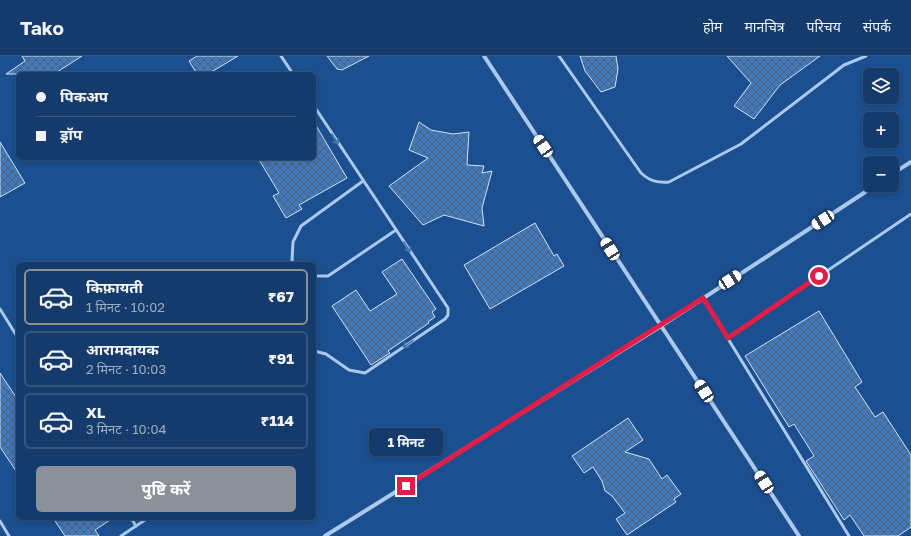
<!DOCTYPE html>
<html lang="hi">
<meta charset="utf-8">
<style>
:root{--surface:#143b6b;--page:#214673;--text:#f1f3f6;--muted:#9dadc1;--line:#33557e;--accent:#8c9099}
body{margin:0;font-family:"Golos Text","Noto Sans Devanagari",sans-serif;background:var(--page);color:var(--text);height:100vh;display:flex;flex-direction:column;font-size:15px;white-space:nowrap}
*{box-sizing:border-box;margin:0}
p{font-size:13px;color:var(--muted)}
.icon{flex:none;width:22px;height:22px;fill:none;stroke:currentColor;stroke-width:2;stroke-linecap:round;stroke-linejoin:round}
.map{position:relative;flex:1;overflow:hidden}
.sheet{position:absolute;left:16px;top:206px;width:300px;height:258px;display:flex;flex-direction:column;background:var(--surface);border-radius:6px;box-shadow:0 2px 6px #0003,0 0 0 1px var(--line)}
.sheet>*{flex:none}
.banner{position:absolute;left:16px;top:16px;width:300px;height:88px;border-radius:6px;box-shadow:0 2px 6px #0003,0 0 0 1px var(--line);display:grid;align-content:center;height:88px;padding:0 20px;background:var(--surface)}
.controls{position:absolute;left:863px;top:12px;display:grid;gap:8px}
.controls a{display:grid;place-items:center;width:36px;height:36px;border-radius:6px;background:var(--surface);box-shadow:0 2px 6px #0003,0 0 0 1px var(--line);font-size:20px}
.end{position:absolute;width:18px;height:18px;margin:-9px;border:5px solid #e11d48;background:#fff;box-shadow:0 0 0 2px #fff}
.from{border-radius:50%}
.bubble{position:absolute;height:28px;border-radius:6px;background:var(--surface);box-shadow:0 2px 6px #0003,0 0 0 1px var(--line);font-size:13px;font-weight:700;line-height:28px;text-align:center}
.car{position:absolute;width:12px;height:24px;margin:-12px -6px;border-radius:5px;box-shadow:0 0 3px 1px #0007;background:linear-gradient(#fff 24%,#345 0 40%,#fff 0 76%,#345 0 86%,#fff 0)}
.banner b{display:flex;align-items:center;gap:14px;height:38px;font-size:15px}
.banner b+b{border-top:1px solid var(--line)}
.banner i{width:10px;height:10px;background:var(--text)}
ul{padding:7px 0 0;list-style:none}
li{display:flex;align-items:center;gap:12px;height:56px;margin:0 8px 6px;padding:0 12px;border:2px solid var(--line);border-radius:6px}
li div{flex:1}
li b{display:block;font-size:15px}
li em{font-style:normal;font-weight:700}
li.current{border-color:var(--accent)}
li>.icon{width:36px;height:36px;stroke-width:1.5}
.cta{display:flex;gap:8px;margin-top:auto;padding:8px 20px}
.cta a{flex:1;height:46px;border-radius:6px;background:var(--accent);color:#fff;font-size:16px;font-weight:700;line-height:46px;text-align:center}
header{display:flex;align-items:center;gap:24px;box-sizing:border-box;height:56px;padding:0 20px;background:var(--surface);border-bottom:1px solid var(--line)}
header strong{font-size:19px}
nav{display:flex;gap:22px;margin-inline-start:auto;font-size:14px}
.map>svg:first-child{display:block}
</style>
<header>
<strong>Tako</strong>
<nav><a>होम</a><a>मानचित्र</a><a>परिचय</a><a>संपर्क</a></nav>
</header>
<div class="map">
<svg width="911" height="480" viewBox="0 0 911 480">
<defs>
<pattern id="building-cross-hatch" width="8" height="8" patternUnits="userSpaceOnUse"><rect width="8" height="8" fill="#4478b7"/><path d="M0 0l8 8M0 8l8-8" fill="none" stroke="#486282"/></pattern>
</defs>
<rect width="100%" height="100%" fill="#1b4f8f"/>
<g fill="url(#building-cross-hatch)" stroke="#cfe3fa">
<path d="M22 0H82L54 18H6L25 5Z"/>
<path d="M197 0H238L208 18H197L189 5Z"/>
<path d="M327 0H369L342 14 337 13Z"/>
<path d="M580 0H616L618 13 615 31 601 36 585 15Z"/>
<path d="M727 0H820L780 29 754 63 734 50 751 27Z"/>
<path d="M314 66 347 122 299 149 302 153 286 162 273 140 279 137 258 102H314Z"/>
<path d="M419 66 431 74 453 78 469 76 467 109 484 110 482 117 492 115 482 152 484 170 444 159 423 169 389 130 428 102 409 94Z"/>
<path d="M0 86 25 127 0 141Z"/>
<path d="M535 167 554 200 557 198 564 210 490 253 464 209Z"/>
<path d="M402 203 436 253 432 256 435 261 428 266 429 267 388 295 390 297 371 309 332 250 356 234 370 255 397 238 382 216Z"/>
<path d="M819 255 862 326 855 331 875 361 883 356 911 399V471L898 480H864L850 459 844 464 806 405 814 400 794 368 789 371 745 300Z"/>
<path d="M0 317 18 344V418L0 391Z"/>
<path d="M628 362 643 384 625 396 649 403 662 423 667 419 681 438 674 443 676 446 627 479 616 463 625 457 612 440 605 435 602 425 593 411 584 417 572 400Z"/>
<path d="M53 462H113L95 474 99 480H65Z"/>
</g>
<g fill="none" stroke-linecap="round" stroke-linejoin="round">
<g stroke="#a9c9ee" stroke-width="3">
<path d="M281 0 293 18"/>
<path d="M559 0 641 117C650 125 657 127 669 126L741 88 844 9 866 0"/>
<path d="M314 50 448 252V259L445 263 365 317 349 314 326 298 314 295"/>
<path d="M295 208 292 205 293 186 301 170 363 125"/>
<path d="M314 220H328L396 174"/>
<path d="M703 242 849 480"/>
<path d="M0 253 18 282"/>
<path d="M728 282 911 158"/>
<path d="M131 462 136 470"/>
<path d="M0 465 9 480"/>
<path d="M121 480 148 462"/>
</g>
<g stroke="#a9c9ee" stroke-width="4">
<path d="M484 0 799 480"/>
<path d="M892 118 911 106"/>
<path d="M325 480 661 270 876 129"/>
</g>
</g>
<defs><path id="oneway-shaft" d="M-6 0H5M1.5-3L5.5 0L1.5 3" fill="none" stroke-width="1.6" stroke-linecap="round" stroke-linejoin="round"/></defs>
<g stroke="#4674ac">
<use href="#oneway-shaft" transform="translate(335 83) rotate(57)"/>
<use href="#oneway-shaft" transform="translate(407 191) rotate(57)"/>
<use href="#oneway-shaft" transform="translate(408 288) rotate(146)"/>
</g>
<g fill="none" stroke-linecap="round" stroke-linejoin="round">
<path stroke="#e11d48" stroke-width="5" d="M406 430 703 242 728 282 819 220"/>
</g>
</svg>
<div class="controls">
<a><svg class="icon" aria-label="layers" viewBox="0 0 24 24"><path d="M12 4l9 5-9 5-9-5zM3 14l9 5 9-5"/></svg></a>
<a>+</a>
<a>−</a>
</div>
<i class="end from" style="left:819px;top:220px"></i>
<i class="end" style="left:406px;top:430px"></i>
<div class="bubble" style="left:369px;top:372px;width:74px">1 मिनट</div>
<i class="car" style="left:543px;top:90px;rotate:326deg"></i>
<i class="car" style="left:823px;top:164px;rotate:237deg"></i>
<i class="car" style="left:610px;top:193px;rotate:327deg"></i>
<i class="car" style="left:730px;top:224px;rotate:57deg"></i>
<i class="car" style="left:704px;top:335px;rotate:327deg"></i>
<i class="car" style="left:764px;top:426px;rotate:327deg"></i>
<div class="banner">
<b><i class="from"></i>पिकअप</b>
<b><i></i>ड्रॉप</b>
</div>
<section class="sheet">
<ul>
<li class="current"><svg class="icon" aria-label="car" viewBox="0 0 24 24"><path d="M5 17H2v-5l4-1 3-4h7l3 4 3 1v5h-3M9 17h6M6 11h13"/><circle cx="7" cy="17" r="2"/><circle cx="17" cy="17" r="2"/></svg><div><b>किफ़ायती</b><p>1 मिनट · 10:02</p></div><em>₹67</em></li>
<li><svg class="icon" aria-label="car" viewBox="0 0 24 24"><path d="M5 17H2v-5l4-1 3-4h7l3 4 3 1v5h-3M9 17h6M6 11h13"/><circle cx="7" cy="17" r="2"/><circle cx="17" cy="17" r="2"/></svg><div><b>आरामदायक</b><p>2 मिनट · 10:03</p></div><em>₹91</em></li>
<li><svg class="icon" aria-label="car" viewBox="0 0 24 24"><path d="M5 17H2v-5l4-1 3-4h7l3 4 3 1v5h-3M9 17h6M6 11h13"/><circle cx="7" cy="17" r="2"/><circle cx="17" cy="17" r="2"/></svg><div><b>XL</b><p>3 मिनट · 10:04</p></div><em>₹114</em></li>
</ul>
<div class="cta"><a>पुष्टि करें</a></div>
</section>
</div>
